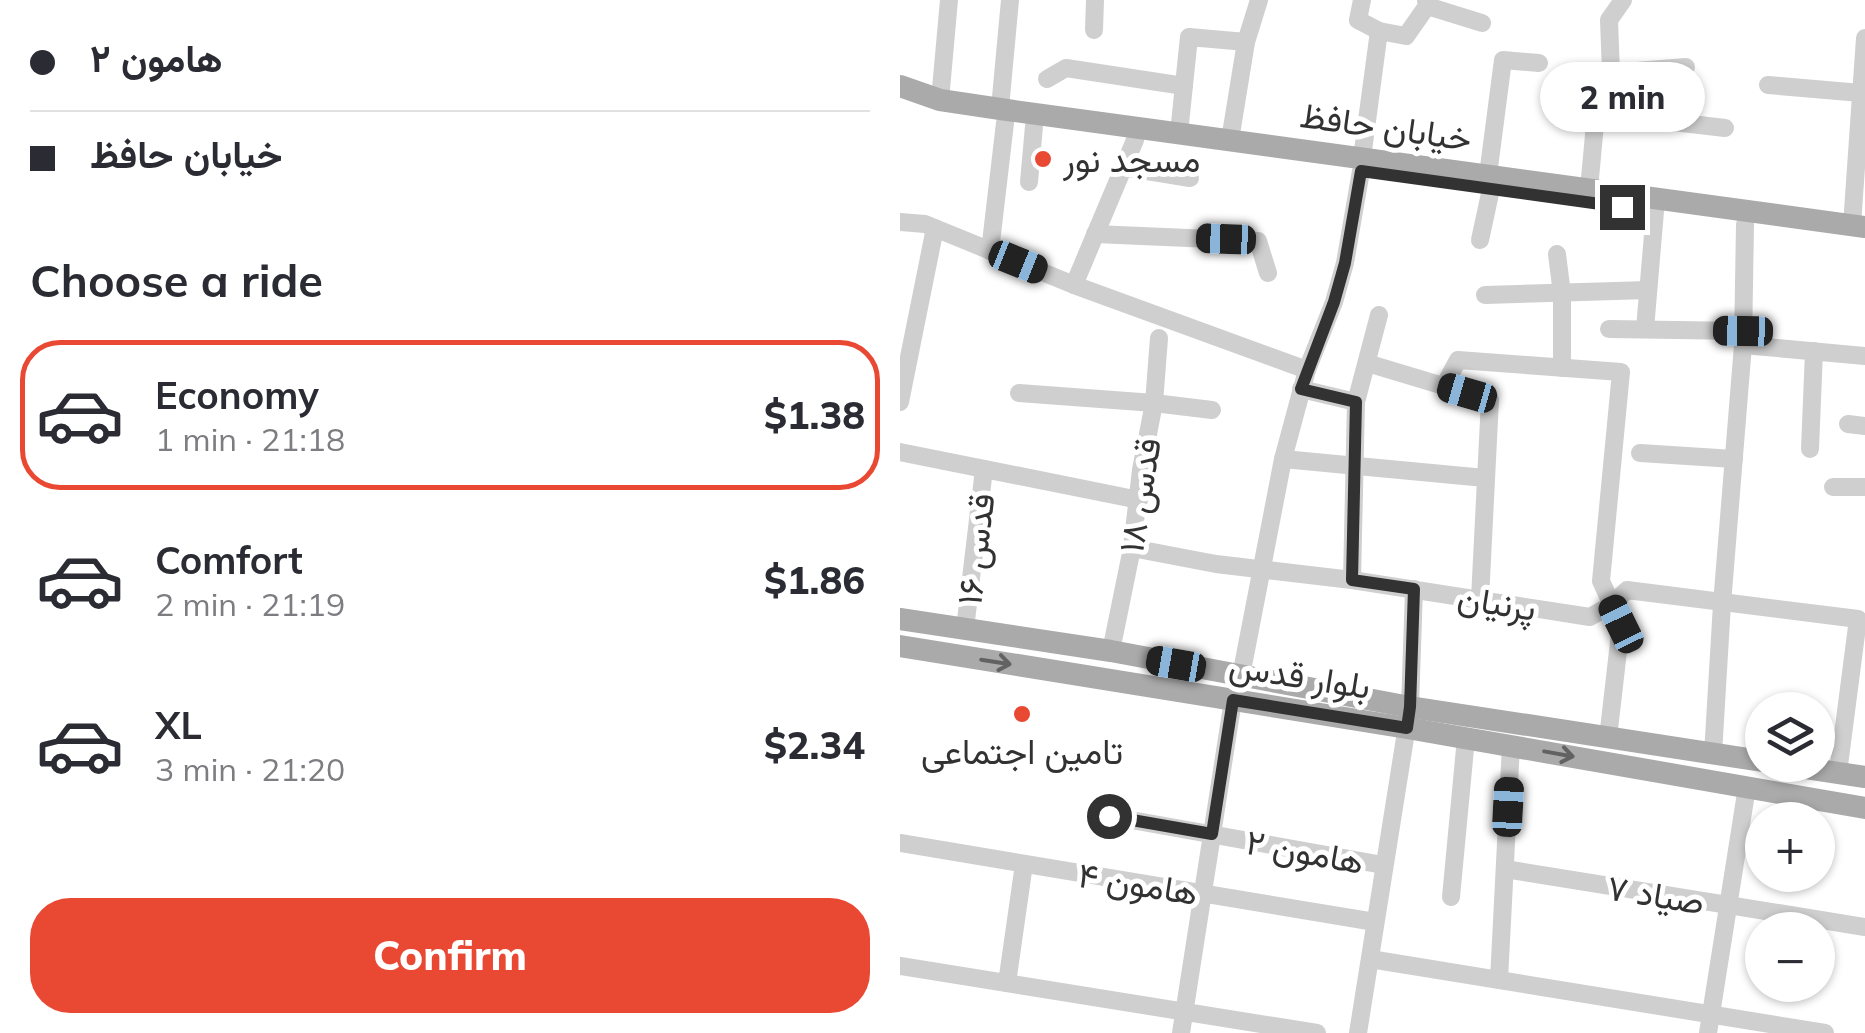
<!DOCTYPE html>
<meta charset="utf-8">
<style>
:root{--surface:#fff;--page:#f7f7f7;--text:#2b2b33;--muted:#7c7c81;--line:#e1e1e2;--accent:#e94833}
body{margin:0;font-family:Mulish,Vazirmatn,sans-serif;background:var(--page);color:var(--text);height:100vh;display:flex;flex-direction:column;font-size:38px;white-space:nowrap}
*{box-sizing:border-box;margin:0}
p{font-size:32px;color:var(--muted)}
.icon{flex:none;width:55px;height:55px;fill:none;stroke:currentColor;stroke-width:2;stroke-linecap:round;stroke-linejoin:round}
.map{position:relative;flex:1;overflow:hidden}
.details{display:flex;flex-direction:column;background:var(--surface);width:900px}
.details>*{flex:none}
.top-card{display:grid;align-content:center;height:220px;padding:0 30px;background:var(--surface)}
.tools{position:absolute;left:845px;top:692px;display:grid;gap:20px}
.tools a{display:grid;place-items:center;width:90px;height:90px;border-radius:50%;background:var(--surface);box-shadow:0 2px 8px #0004;font-size:50px}
.end{position:absolute;width:45px;height:45px;margin:-22px;border:12px solid #323232;background:#fff;box-shadow:0 0 0 5px #fff}
.from{border-radius:50%}
.bubble{position:absolute;height:70px;border-radius:35px;background:var(--surface);box-shadow:0 2px 8px #0004;font-size:32px;font-weight:800;line-height:70px;text-align:center}
.car{position:absolute;width:30px;height:60px;margin:-30px -15px;border-radius:12px;box-shadow:0 0 8px 2px #0007;background:linear-gradient(#222 24%,#8ab4d8 0 40%,#222 0 76%,#8ab4d8 0 86%,#222 0)}
.top-card b{display:flex;align-items:center;gap:35px;height:95px;font-size:38px}
.top-card b+b{border-top:2px solid var(--line)}
.top-card i{width:25px;height:25px;background:var(--text)}
ul{padding:0;list-style:none}
li{display:flex;align-items:center;gap:30px;height:150px;margin:0 20px 15px;padding:0 10px;border:5px solid transparent;border-radius:40px}
li div{flex:1}
li b{display:block;font-size:38px}
li em{font-style:normal;font-weight:800}
li.on{border-color:var(--accent)}
li>.icon{width:90px;height:90px;stroke-width:1.5}
h2{padding:0 30px;font-size:45px;line-height:120px}
.cta{display:flex;gap:20px;margin-top:auto;padding:20px 30px}
.cta a{flex:1;height:115px;border-radius:40px;background:var(--accent);color:#fff;font-size:40px;font-weight:800;line-height:115px;text-align:center}
main{display:flex;flex:1;min-height:0}
.map>svg:first-child{display:block}
</style>
<main>
<section class="details">
<div class="top-card">
<b><i class="from"></i>هامون ۲</b>
<b><i></i>خیابان حافظ</b>
</div>
<h2>Choose a ride</h2>
<ul>
<li class="on"><svg class="icon" aria-label="car" viewBox="0 0 24 24"><path d="M5 17H2v-5l4-1 3-4h7l3 4 3 1v5h-3M9 17h6M6 11h13"/><circle cx="7" cy="17" r="2"/><circle cx="17" cy="17" r="2"/></svg><div><b>Economy</b><p>1 min · 21:18</p></div><em>$1.38</em></li>
<li><svg class="icon" aria-label="car" viewBox="0 0 24 24"><path d="M5 17H2v-5l4-1 3-4h7l3 4 3 1v5h-3M9 17h6M6 11h13"/><circle cx="7" cy="17" r="2"/><circle cx="17" cy="17" r="2"/></svg><div><b>Comfort</b><p>2 min · 21:19</p></div><em>$1.86</em></li>
<li><svg class="icon" aria-label="car" viewBox="0 0 24 24"><path d="M5 17H2v-5l4-1 3-4h7l3 4 3 1v5h-3M9 17h6M6 11h13"/><circle cx="7" cy="17" r="2"/><circle cx="17" cy="17" r="2"/></svg><div><b>XL</b><p>3 min · 21:20</p></div><em>$2.34</em></li>
</ul>
<div class="cta"><a>Confirm</a></div>
</section>
<div class="map">
<svg width="965" height="1033" viewBox="0 0 965 1033">
<rect width="100%" height="100%" fill="#fff"/>
<g fill="none" stroke-linecap="round" stroke-linejoin="round">
<g stroke="#cfcfcf" stroke-width="18">
<path d="M462 0 458 20 479 31 506 36 527 6 526 0"/>
<path d="M527 6 582 23"/>
<path d="M194 30 195 0"/>
<path d="M711 73 786 67"/>
<path d="M147 79 166 68 284 86"/>
<path d="M868 85 961 93"/>
<path d="M40 100 49 0"/>
<path d="M100 108 110 0"/>
<path d="M696 113 825 128"/>
<path d="M279 133 289 37 346 42"/>
<path d="M330 140 346 42 359 0"/>
<path d="M462 158 479 31"/>
<path d="M223 167 290 178"/>
<path d="M588 175 603 60 639 63"/>
<path d="M129 182 134 126"/>
<path d="M689 189 696 113 707 99 711 73 709 20 723 0"/>
<path d="M0 222 25 224 174 285 407 370"/>
<path d="M952 225 965 38"/>
<path d="M195 234 358 241 368 273"/>
<path d="M580 240 591 189"/>
<path d="M90 251 105 123"/>
<path d="M657 254 662 294V368"/>
<path d="M174 285 235 140"/>
<path d="M585 295 748 290"/>
<path d="M709 329 843 331"/>
<path d="M745 329 755 211"/>
<path d="M843 345 965 356"/>
<path d="M467 363 590 400 580 599"/>
<path d="M544 386 558 360 721 372 701 581 721 625 708 738"/>
<path d="M401 389 456 402"/>
<path d="M119 393 254 403 312 410"/>
<path d="M0 402 35 228"/>
<path d="M948 424 965 426"/>
<path d="M910 449 914 351"/>
<path d="M0 452 239 500"/>
<path d="M740 453 834 459"/>
<path d="M383 459 585 478"/>
<path d="M933 487H965"/>
<path d="M232 548 316 564 452 580 690 617 711 605 727 590 958 619 938 773"/>
<path d="M452 580 456 402 479 315"/>
<path d="M65 629 84 469"/>
<path d="M211 651 232 548 241 470 254 403 259 338"/>
<path d="M341 676 383 459 407 370 434 302 445 263 461 171"/>
<path d="M813 754 822 604 843 345 845 224"/>
<path d="M209 816 483 865"/>
<path d="M0 843 475 922"/>
<path d="M605 869 965 927"/>
<path d="M551 897 566 738"/>
<path d="M470 959 925 1033"/>
<path d="M0 966 417 1033"/>
<path d="M599 980 611 745"/>
<path d="M107 983 124 864"/>
<path d="M281 1033 333 700"/>
<path d="M458 1033 510 707 514 589"/>
<path d="M808 1033 847 787"/>
</g>
<g stroke="#aaa" stroke-width="22">
<path d="M0 86 40 100 107 110 965 227"/>
<path d="M0 619 211 651 510 707 862 761"/>
<path d="M0 646 507 728 965 808"/>
<path d="M886 765 965 777"/>
</g>
</g>
<defs><path id="oneway-shaft" d="M-6 0H5M1.5-3L5.5 0L1.5 3" fill="none" stroke-width="1.6" stroke-linecap="round" stroke-linejoin="round" transform="scale(2.5)"/></defs>
<g stroke="#626262">
<use href="#oneway-shaft" transform="translate(96 662) rotate(9)"/>
<use href="#oneway-shaft" transform="translate(659 754) rotate(10)"/>
</g>
<g fill="none" stroke-linecap="round" stroke-linejoin="round">
<path stroke="#323232" stroke-width="12" d="M209 816 312 834 333 700 507 728 510 707 514 589 452 580 456 402 401 389 434 302 445 263 461 171 722 207"/>
</g>
<g fill="#e94833" stroke="#fff" stroke-width="4">
<circle cx="143" cy="159" r="10"/>
<circle cx="122" cy="714" r="10"/>
</g>
<g text-anchor="middle" dominant-baseline="central" stroke-width="10" stroke-linejoin="round" paint-order="stroke">
<g font-size="35" fill="#323232" stroke="#fff">
<text transform="translate(486 126) rotate(8)">خیابان حافظ</text>
<text transform="translate(239 495) rotate(-81)">قدس ۱۸</text>
<text transform="translate(75 549) rotate(-83)">قدس ۱۶</text>
<text transform="translate(597 602) rotate(9)">پرنیان</text>
<text transform="translate(400 675) rotate(9)">بلوار قدس</text>
<text transform="translate(405 851) rotate(10)">هامون ۲</text>
<text transform="translate(238 883) rotate(9)">هامون ۴</text>
<text transform="translate(756 894) rotate(9)">صیاد ۷</text>
</g>
<g font-size="35" fill="#323232" stroke="#fff" text-anchor="start">
<text x="163" y="159">مسجد نور</text>
<text x="122" y="751" text-anchor="middle">تامین اجتماعی</text>
</g>
</g>
</svg>
<div class="tools">
<a><svg class="icon" aria-label="layers" viewBox="0 0 24 24"><path d="M12 4l9 5-9 5-9-5zM3 14l9 5 9-5"/></svg></a>
<a>+</a>
<a>−</a>
</div>
<i class="end from" style="left:209px;top:816px"></i>
<i class="end" style="left:722px;top:207px"></i>
<div class="bubble" style="left:640px;top:62px;width:165px">2 min</div>
<i class="car" style="left:326px;top:239px;rotate:272deg"></i>
<i class="car" style="left:118px;top:262px;rotate:112deg"></i>
<i class="car" style="left:843px;top:331px;rotate:271deg"></i>
<i class="car" style="left:567px;top:393px;rotate:286deg"></i>
<i class="car" style="left:721px;top:624px;rotate:334deg"></i>
<i class="car" style="left:276px;top:664px;rotate:280deg"></i>
<i class="car" style="left:608px;top:807px;rotate:3deg"></i>
</div>
</main>
